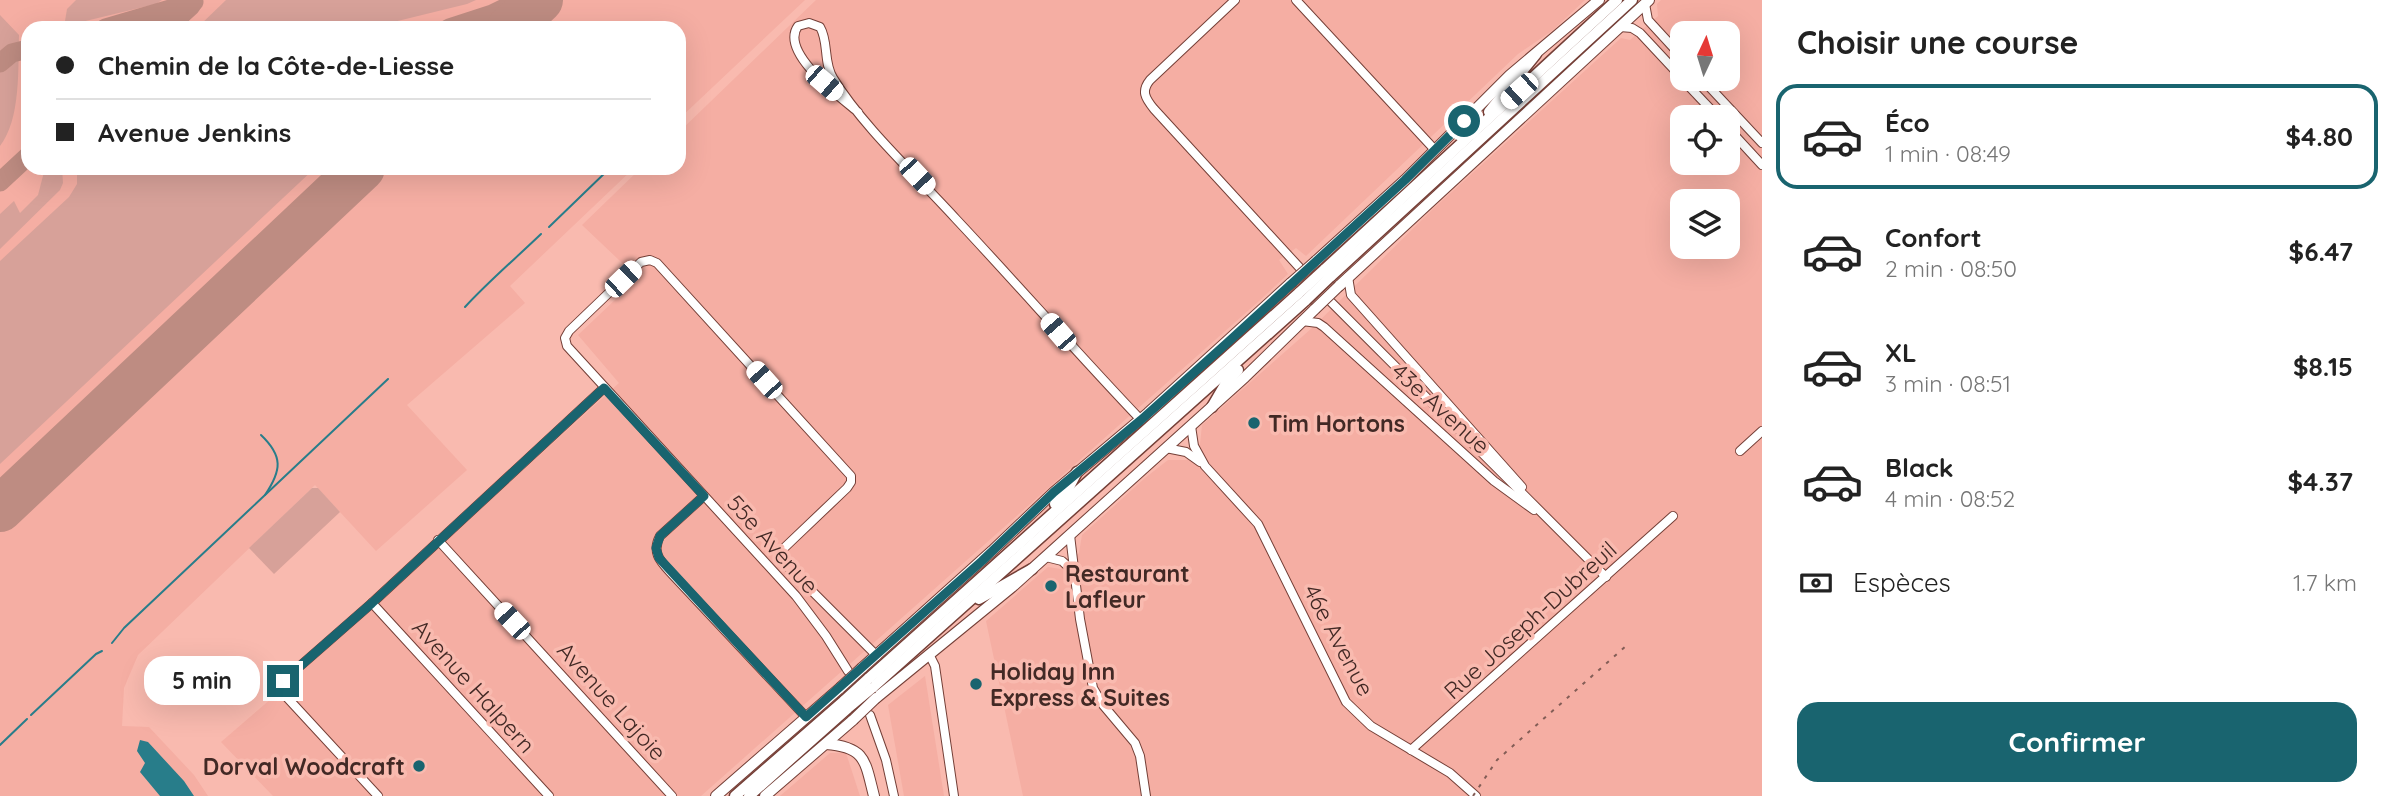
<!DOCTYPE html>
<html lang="fr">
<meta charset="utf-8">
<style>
:root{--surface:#fff;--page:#f2f2f2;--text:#222;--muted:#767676;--line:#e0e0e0;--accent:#19646f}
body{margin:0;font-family:Quicksand,sans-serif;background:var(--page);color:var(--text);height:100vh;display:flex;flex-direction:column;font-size:26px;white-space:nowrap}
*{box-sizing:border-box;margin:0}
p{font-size:23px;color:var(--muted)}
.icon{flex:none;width:38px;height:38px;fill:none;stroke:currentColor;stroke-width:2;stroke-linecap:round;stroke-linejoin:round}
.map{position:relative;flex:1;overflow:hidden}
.drawer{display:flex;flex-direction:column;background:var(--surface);width:630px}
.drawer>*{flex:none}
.banner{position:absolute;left:21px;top:21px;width:665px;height:154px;border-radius:21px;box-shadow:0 7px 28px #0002;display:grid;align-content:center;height:154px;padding:0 35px;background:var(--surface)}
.needle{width:46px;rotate:4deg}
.buttons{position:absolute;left:1670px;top:21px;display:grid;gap:14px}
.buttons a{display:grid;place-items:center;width:70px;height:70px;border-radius:14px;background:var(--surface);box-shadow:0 7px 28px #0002;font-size:35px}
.end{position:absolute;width:32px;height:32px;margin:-16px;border:9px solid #19646f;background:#fff;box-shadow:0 0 0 4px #fff}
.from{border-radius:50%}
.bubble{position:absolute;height:49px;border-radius:21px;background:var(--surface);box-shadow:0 7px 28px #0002;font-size:23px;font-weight:700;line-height:49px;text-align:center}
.car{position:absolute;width:21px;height:42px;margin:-21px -10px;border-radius:9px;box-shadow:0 0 5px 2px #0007;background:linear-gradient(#fff 24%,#345 0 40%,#fff 0 76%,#345 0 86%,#fff 0)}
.banner b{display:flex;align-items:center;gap:24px;height:66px;font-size:26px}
.banner b+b{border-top:2px solid var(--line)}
.banner i{width:18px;height:18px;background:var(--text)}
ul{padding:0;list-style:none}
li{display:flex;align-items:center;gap:21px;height:105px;margin:0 14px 10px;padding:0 21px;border:4px solid transparent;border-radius:21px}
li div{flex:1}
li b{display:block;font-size:26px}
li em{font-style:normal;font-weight:700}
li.on{border-color:var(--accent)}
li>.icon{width:63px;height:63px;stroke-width:1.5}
h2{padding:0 35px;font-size:32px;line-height:84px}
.pay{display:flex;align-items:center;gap:18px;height:77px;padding:0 35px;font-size:26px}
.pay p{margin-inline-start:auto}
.cta{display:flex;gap:14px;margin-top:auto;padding:14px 35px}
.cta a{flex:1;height:80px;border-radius:21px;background:var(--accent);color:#fff;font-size:28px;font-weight:700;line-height:80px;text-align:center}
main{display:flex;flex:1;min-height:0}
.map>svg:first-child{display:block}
</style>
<main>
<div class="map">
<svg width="1762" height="796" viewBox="0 0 1762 796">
<rect width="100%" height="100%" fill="#f9baaf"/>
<g fill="#f5aea3" fill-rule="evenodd">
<path d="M0 0H805L679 119V28H28V168H634L510 286 525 303 407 405 467 470 376 551 315 485 138 655 124 688 122 726 149 727 194 775 208 796H0Z"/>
<path d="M816 0H1585L1553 30 1518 54 1306 256 1296 248 1279 260 1288 274 1259 301 701 796H273L221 742 286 686 619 383 578 335 638 278 582 225 641 168H679V132Z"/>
<path d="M1661 0H1762V796H1023L986 621 1048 567 1061 569 1079 553 1082 535 1145 478 1168 460H1187L1200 444 1202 425 1312 328 1433 209 1621 38 1630 40 1658 16 1657 4ZM1682 33H1727V79H1682ZM1682 117H1727V163H1682ZM1682 201H1727V247H1682Z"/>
<path d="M925 676 944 796H904L888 705Z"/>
<path d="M830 753H846L860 796H780Z"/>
</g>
<g fill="#d7a199">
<path d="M76 0H162L156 4 69 25 65 21 67 9Z"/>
<path d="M226 0H476L467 4 369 28H197Z"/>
<path d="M0 15 19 35C18 68 21 119 0 146Z"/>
<path d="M49 168H62L63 183 60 190 0 249V214L14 201 20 213 38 195 44 172Z"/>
<path d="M77 168H315L0 464V261L69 197 77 184Z"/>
<path d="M312 488H318L340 512 274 574 249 548Z"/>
</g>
<path fill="#287d8a" d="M140 740 148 742 184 781 194 796H160L140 772 145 763 137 751Z"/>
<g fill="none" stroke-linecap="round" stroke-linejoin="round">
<g stroke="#287d8a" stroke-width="2">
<path d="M549 227 610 168"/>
<path d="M465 307C489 281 515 259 541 234"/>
<path d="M261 435C283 456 282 470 265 495"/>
<path d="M112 643 124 628 388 379"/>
<path d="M31 715 96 654 102 651"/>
<path d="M0 745 27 719"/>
</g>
<g stroke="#be8c82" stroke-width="19">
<path d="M105 28 194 2"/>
<path d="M167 28 191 6"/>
<path d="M449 28 492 14 521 0"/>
<path d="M0 63 12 53 28 49"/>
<path d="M0 182 28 156"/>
</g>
<g stroke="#be8c82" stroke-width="46">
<path d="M510 28 540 0"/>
<path d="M0 509 362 168"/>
</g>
<defs>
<g id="minor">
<path d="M1235 0 1150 80C1141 91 1145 98 1154 109L1299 267"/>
<path d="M1296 0 1435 150"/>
<path d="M1645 4 1648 20 1682 57"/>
<path d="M1620 27 1632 28 1640 33 1682 78"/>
<path d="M1682 79 1718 117"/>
<path d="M1702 79 1762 143"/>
<path d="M858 112C840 97 779 52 798 26L809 23 820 27C829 42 823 62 833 78 863 127 917 176 956 219 1018 285 1078 354 1141 420"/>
<path d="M1727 127 1762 165"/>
<path d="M1348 277 1351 295 1522 487"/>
<path d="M1331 302 1606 577"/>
<path d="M1302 321 1318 323 1324 327 1494 481 1534 510"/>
<path d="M1191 426 1194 446 1205 466 1258 524 1346 702 1371 726 1450 773 1476 796"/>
<path d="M1166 448 1186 452 1200 462"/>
<path d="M1740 451 1762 431"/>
<path d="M704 496 660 536C651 553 661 562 672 574L806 717"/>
<path d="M1070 535 1080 619 1093 688 1103 705 1135 743 1140 756 1146 796"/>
<path d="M438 540 672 796"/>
<path d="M1046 557 1062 561 1073 571"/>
<path d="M372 603 549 796"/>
<path d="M929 654 935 666 954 796"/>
<path d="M848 671 826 636 796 596 567 346 565 338 569 331 641 262 650 260 657 263 851 476V482L847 488 783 549 780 555 784 563 877 656"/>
<path d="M870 715 886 760 894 796"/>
<path d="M1411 750 1673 516"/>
<path d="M378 796 282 692 280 686 283 681 372 603 604 388"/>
</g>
<g id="major">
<path d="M1316 261 1405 180 1510 75 1599 0"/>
<path d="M1339 286 1649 0"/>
<path d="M862 668 992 551 1054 492 1148 413 1291 283"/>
<path d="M876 698 1012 587 1245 377 1315 309"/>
<path d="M826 744C866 747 865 761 874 796"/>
<path d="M716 796 840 688"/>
<path d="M765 796 853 720"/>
</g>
<g id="highway">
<path d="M1489 112 1536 54"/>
<path d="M1324 270 1617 0"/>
<path d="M1330 277 1632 0"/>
<path d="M1212 407 1226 383 1238 370"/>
<path d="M1055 504 1068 489 1077 472"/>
<path d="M979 599 1032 569"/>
<path d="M868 679 1300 292"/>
<path d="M872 688 1306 300"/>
<path d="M735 796 845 700"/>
<path d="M749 796 848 708"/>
</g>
</defs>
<use href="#minor" stroke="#743f37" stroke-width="10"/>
<use href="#major" stroke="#743f37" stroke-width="12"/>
<use href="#highway" stroke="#743f37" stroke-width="13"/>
<use href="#minor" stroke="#fff" stroke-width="8"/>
<use href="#major" stroke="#fff" stroke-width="10"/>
<use href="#highway" stroke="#fff" stroke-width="10"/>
<path stroke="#835d56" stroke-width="2" stroke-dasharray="3.5 7" stroke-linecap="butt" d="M1473 796 1497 760 1626 646"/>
<defs>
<g id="major-bridge">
<path d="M1291 283 1316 261"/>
<path d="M1315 309 1339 286"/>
<path d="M840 688 862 668"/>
<path d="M853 720 876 698"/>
</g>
<g id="highway-bridge">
<path d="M1300 292 1324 270"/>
<path d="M1306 300 1330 277"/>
<path d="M845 700 868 679"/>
<path d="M848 708 872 688"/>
</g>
</defs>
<use href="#major-bridge" stroke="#743f37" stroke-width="12" stroke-linecap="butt"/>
<use href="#highway-bridge" stroke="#743f37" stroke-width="13" stroke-linecap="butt"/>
<use href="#major-bridge" stroke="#fff" stroke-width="10"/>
<use href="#highway-bridge" stroke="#fff" stroke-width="10"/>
</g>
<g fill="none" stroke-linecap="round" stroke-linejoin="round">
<path stroke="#19646f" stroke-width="9" d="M283 681 372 603 604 388 704 496 660 536 656 548 659 558 806 717 982 561 1054 492 1141 420 1227 343 1405 180 1464 121"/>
</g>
<g fill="#19646f" stroke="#f9baaf" stroke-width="2.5">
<circle cx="1254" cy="423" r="7"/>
<circle cx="1051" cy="586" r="7"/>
<circle cx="976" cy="684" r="7"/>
<circle cx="419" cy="766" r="7"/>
</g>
<g text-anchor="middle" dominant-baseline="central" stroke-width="7" stroke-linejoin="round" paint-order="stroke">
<g font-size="23" fill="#422925" stroke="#f9baaf">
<text transform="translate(1441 408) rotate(42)">43e Avenue</text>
<text transform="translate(773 544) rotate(48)">55e Avenue</text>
<text transform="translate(1530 620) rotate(-42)">Rue Joseph-Dubreuil</text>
<text transform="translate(1339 640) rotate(62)">46e Avenue</text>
<text transform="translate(474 686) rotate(48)">Avenue Halpern</text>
<text transform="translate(612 701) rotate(48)">Avenue Lajoie</text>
</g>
<g font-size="23" font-weight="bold" fill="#422925" stroke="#f9baaf" text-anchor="start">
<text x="1268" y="423">Tim Hortons</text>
<text x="1065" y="573">Restaurant<tspan x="1065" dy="26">Lafleur</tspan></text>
<text x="990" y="671">Holiday Inn<tspan x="990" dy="26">Express &amp; Suites</tspan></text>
<text x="405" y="766" text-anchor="end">Dorval Woodcraft</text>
</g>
</g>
</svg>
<div class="buttons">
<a><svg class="needle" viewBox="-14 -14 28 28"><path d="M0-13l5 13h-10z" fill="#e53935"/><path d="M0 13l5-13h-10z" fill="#767676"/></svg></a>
<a><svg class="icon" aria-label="locate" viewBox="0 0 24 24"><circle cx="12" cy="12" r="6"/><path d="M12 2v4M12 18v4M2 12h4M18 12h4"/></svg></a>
<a><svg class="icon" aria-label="layers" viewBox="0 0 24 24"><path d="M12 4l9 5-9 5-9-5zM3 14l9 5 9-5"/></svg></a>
</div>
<i class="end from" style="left:1464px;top:121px"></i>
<i class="end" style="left:283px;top:681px"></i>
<div class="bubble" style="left:144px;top:656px;width:116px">5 min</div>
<i class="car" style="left:824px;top:83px;rotate:131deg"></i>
<i class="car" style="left:1519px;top:91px;rotate:228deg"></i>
<i class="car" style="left:917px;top:176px;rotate:137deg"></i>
<i class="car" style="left:623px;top:279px;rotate:46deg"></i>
<i class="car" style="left:1058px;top:332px;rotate:319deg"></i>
<i class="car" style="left:764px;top:380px;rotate:318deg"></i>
<i class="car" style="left:512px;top:621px;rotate:317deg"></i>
<div class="banner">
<b><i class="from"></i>Chemin de la Côte-de-Liesse</b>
<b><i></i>Avenue Jenkins</b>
</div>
</div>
<section class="drawer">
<h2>Choisir une course</h2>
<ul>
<li class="on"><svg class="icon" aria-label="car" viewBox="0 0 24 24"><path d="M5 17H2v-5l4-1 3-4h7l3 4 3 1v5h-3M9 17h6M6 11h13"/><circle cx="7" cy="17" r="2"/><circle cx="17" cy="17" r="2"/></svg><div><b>Éco</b><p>1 min · 08:49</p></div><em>$4.80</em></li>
<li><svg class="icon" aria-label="car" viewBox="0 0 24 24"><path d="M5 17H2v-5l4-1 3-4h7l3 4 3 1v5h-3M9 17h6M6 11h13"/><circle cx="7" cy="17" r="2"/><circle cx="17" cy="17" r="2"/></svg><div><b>Confort</b><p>2 min · 08:50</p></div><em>$6.47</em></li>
<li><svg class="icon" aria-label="car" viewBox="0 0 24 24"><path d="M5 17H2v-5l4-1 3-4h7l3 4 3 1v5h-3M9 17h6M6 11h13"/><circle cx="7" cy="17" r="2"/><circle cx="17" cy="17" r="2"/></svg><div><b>XL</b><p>3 min · 08:51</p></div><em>$8.15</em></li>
<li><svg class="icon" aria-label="car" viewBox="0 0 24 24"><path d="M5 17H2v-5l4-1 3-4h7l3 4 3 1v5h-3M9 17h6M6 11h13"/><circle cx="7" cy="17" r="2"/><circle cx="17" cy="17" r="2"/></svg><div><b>Black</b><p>4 min · 08:52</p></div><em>$4.37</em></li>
</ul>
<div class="pay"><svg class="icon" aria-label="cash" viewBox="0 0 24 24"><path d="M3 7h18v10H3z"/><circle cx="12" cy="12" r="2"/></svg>Espèces<p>1.7 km</p></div>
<div class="cta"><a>Confirmer</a></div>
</section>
</main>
